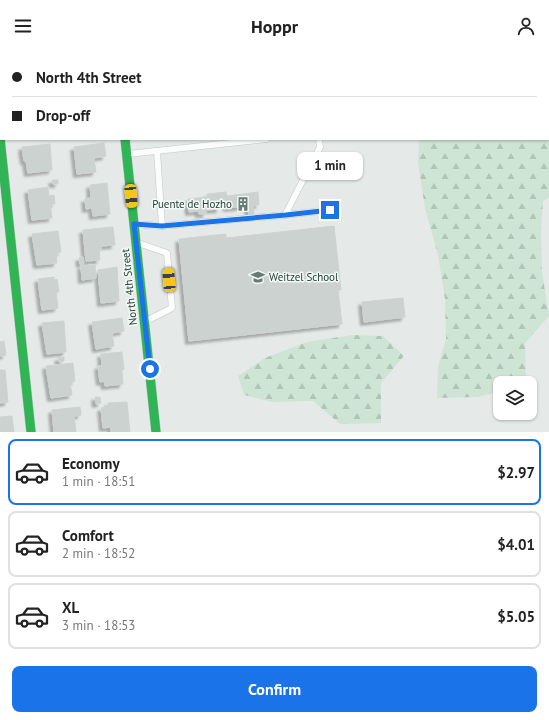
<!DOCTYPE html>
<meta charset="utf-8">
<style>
:root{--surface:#fff;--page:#f2f2f2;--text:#222;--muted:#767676;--line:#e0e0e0;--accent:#1a73e8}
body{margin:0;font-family:"PT Sans",sans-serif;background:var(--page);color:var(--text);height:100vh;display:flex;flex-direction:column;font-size:15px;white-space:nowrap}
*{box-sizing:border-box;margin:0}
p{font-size:13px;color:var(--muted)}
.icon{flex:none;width:22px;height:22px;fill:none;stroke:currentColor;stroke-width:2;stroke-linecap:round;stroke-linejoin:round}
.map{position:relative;height:380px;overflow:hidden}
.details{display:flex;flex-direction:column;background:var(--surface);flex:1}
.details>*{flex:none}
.top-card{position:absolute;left:0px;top:0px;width:549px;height:88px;box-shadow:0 1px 3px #0004;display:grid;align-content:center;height:88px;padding:0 12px;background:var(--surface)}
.fabs{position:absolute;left:493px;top:324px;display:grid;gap:8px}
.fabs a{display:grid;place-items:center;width:44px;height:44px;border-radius:8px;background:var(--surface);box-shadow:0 1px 3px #0004;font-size:20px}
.end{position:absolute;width:18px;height:18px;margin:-9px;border:5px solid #1a73e8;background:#fff;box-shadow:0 0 0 2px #fff}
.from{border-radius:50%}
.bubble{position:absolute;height:28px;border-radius:8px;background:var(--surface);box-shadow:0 1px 3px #0004;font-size:13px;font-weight:700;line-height:28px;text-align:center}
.car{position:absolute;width:12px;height:24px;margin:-12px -6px;border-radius:5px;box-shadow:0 0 3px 1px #0007;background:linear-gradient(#f5c518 24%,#345 0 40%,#f5c518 0 76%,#345 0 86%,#f5c518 0)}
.top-card b{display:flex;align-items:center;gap:14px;height:38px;font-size:15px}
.top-card b+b{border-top:1px solid var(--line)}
.top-card i{width:10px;height:10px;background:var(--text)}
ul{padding:7px 0 0;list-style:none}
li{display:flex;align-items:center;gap:12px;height:66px;margin:0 8px 6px;padding:0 4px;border:2px solid var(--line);border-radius:8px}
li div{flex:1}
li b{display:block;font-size:15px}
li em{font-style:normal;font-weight:700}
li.selected{border-color:var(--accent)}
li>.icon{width:36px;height:36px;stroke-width:1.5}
.primary-button{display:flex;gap:8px;margin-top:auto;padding:8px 12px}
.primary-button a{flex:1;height:46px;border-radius:8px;background:var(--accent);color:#fff;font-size:16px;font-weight:700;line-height:46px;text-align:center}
header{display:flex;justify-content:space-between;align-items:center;height:52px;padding:0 12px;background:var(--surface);font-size:18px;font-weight:700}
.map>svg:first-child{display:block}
</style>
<header><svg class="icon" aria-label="menu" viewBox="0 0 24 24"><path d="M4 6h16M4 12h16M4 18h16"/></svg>Hoppr<svg class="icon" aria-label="person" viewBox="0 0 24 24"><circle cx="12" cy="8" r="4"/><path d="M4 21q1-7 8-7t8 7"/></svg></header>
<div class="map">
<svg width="549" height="380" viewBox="0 0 549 380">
<defs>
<pattern id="forest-firs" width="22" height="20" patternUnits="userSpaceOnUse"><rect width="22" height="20" fill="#cee4d4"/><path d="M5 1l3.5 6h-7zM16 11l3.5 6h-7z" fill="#b1c5b7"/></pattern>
<filter id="shadow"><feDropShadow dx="-3.5" dy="3.5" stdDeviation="1" flood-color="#0004"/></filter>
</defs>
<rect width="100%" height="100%" fill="#e5eae8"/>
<g fill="url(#forest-firs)">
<path d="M548 75H549V146L543 149 541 180 542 220 549 264 525 291 526 331H500V339L478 345 437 346 438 315 446 287 445 247 438 203 425 156 418 111 419 87H548Z"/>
<path d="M352 283 383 284 404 304 381 331V371L340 372 313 349 272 350 244 343 238 324 265 306 307 290Z"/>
</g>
<path fill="#cee4d4" d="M430 0H549V38L548 1Z"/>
<g fill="#ccd2cf" stroke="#ced3d1" filter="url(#shadow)">
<path d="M104 91 106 104 94 106 96 120 77 122 74 95Z"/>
<path d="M50 92 52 118 28 121 26 109H24L22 95Z"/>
<path d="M52 128H58V132H53Z"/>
<path d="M107 131 110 162 93 164 92 156 86 157 85 147 91 146 90 133Z"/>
<path d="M48 135 49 144 54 143 55 152H50L52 166 32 168 28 138Z"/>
<path d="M226 140 227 144 258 140 259 153H253L254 163 249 164 248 154 227 156 226 151H219L220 157 206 158V162H199L198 159 189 160 188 147 207 145V142Z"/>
<path d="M334 174 341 238H338L342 272 189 289 179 187 226 182V186Z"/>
<path d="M113 175 115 193 101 194V197H99L100 208 86 209 83 178Z"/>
<path d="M58 179 61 200 56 201 57 211 37 213 32 182Z"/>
<path d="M83 205 84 211 80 212 79 206Z"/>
<path d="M95 213 96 226 82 228 81 214Z"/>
<path d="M117 215 119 249 101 251 98 218Z"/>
<path d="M54 225V228L57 227 59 240H56L58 256 42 258 38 227Z"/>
<path d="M403 246 405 265 364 270 362 250Z"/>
<path d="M122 266 124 279 112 281 114 294 96 297 92 270Z"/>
<path d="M64 269 66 300 47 302 42 271Z"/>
<path d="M4 289 6 303 0 304V290Z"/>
<path d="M122 300 124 317 122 318 123 332 105 334 104 329 100 330 98 314H102L101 302Z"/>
<path d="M64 305V309L59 310 58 306Z"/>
<path d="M73 311 75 329 70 330 72 343 51 346 46 314Z"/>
<path d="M0 318H5L8 350 0 351Z"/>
<path d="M95 345H100L101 351 96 352Z"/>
<path d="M127 350 130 380H111V375L103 376 101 356 109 355 108 351Z"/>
<path d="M80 355 81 363 74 364 76 380H54L52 358Z"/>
<path d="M12 364 14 380H0V365Z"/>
</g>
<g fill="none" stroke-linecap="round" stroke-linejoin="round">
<defs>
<g id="lane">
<path d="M375 1 376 0"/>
<path d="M157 99 162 174"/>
<path d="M128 102 267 87"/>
<path d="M285 163 330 158"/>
<path d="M134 172 162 174 285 163 320 95 319 87"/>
<path d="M138 191 167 201 172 256 146 269"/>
</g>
<g id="fast">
<path d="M116 0V1"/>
<path d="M0 86 31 380"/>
<path d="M125 87 156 380"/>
</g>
</defs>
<use href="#lane" stroke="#c2c7c5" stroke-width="7"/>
<use href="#fast" stroke="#c0c8c5" stroke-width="10"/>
<use href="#lane" stroke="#fbfcfc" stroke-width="6"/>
<use href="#fast" stroke="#30b455" stroke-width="9"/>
</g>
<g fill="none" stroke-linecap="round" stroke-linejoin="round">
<path stroke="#1a73e8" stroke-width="5" d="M150 317 134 172 162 174 286 163 330 158"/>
</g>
<defs>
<symbol id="building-bare" viewBox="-9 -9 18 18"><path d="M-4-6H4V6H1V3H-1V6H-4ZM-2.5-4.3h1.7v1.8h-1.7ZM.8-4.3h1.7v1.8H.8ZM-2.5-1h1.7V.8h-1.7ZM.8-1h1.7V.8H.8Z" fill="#667b75" stroke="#f3f9f6" stroke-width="2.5" paint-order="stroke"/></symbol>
<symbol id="school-bare" viewBox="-9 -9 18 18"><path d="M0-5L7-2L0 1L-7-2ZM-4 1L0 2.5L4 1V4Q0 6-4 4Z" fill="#667b75" stroke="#f3f9f6" stroke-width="2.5" paint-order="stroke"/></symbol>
</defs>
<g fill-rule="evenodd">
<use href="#building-bare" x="233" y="142" width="20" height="20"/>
<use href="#school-bare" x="248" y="215" width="20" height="20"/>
</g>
<g text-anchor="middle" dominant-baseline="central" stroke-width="3" stroke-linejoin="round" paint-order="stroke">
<g font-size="11" fill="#223f37" stroke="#f3f9f6" text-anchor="end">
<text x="232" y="152">Puente de Hozho</text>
<text x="269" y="225" text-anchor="start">Weitzel School</text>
</g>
<g font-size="11" fill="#223f37" stroke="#f3f9f6">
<text transform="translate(129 235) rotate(-96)">North 4th Street</text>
</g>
</g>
</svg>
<div class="fabs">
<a><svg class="icon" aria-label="layers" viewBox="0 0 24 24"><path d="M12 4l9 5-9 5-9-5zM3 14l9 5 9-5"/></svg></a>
</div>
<i class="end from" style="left:150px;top:317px"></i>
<i class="end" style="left:330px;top:158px"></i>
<div class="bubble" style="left:297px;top:100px;width:66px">1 min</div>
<i class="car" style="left:131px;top:144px;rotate:174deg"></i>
<i class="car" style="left:169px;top:228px;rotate:355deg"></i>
<div class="top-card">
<b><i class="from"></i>North 4th Street</b>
<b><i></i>Drop-off</b>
</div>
</div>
<section class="details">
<ul>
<li class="selected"><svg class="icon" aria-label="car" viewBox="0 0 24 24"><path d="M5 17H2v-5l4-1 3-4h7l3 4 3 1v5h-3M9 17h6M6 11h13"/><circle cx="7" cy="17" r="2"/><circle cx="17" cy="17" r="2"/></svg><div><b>Economy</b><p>1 min · 18:51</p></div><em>$2.97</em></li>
<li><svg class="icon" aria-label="car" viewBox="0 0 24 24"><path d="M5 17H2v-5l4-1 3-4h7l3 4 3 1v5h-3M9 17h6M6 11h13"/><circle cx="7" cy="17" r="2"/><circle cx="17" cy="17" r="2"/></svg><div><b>Comfort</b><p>2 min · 18:52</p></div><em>$4.01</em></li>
<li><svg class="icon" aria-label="car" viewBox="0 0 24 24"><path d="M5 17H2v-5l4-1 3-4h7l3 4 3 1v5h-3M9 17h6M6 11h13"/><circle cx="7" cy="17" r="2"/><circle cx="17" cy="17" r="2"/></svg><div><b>XL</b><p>3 min · 18:53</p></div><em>$5.05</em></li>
</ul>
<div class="primary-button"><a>Confirm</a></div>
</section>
